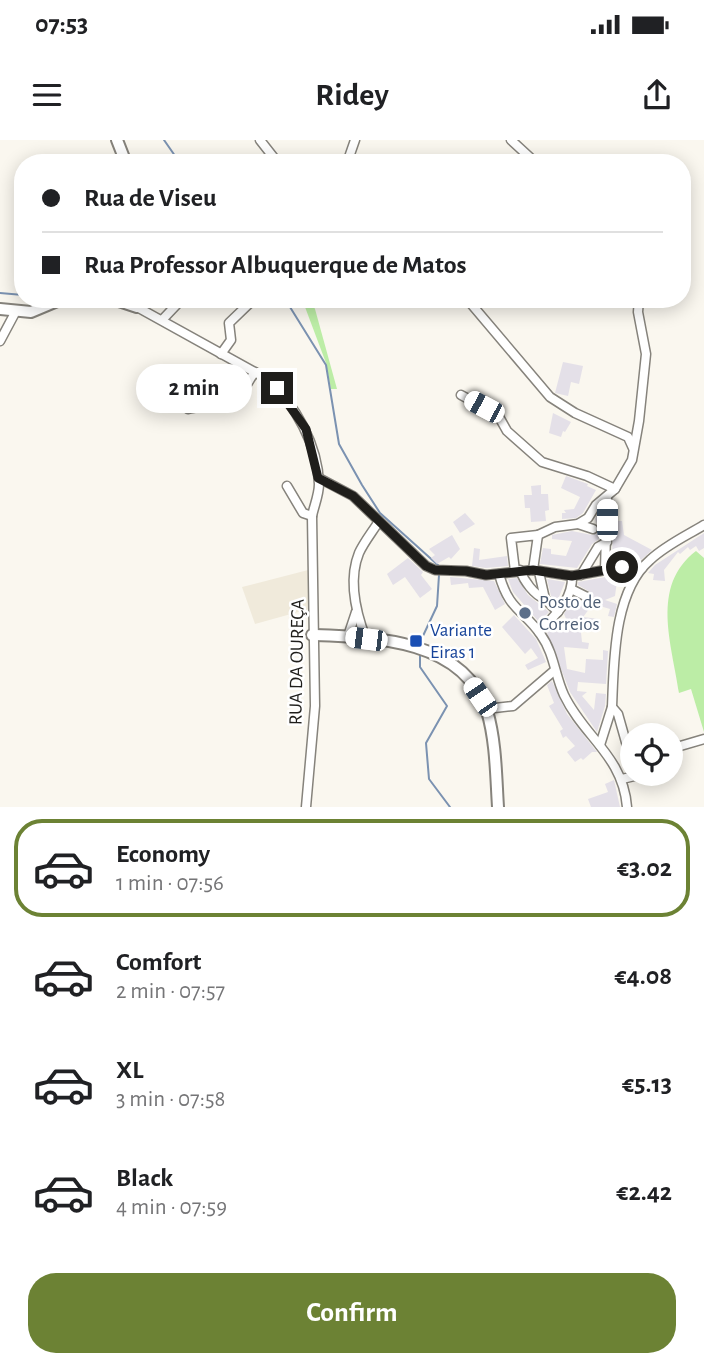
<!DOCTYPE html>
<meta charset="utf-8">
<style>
:root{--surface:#fff;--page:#f6f6f6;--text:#202124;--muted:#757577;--line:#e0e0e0;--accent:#6c8234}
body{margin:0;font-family:"Alegreya Sans",sans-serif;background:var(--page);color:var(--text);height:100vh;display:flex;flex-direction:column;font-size:26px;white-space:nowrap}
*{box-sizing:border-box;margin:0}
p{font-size:23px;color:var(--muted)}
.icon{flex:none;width:38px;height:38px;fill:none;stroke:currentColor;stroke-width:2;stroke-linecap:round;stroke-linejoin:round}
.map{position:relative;height:667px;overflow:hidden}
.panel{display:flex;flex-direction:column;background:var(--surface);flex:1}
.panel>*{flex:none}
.hud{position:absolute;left:14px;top:14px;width:677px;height:154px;border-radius:28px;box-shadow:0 4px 18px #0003;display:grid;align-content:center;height:154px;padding:0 28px;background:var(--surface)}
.buttons{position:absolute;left:620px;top:583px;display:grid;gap:14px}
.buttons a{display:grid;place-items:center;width:63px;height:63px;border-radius:50%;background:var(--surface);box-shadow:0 4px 18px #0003;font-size:35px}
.end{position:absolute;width:32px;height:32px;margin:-16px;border:9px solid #1f1e1b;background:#fff;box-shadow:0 0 0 4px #fff}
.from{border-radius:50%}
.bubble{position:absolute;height:49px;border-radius:24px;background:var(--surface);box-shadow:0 4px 18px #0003;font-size:23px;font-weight:700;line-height:49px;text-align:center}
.car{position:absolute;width:21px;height:42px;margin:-21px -10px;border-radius:9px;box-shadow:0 0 5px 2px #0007;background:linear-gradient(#fff 24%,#345 0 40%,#fff 0 76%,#345 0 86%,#fff 0)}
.hud b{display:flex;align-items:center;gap:24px;height:66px;font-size:26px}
.hud b+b{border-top:2px solid var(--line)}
.hud i{width:18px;height:18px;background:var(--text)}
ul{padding:12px 0 0;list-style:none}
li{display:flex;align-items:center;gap:21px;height:98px;margin:0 14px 10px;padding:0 14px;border:4px solid transparent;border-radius:28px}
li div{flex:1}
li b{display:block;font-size:26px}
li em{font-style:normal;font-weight:700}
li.on{border-color:var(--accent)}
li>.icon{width:63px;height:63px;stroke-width:1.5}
.action{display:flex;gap:14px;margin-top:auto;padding:14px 28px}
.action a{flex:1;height:80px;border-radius:28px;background:var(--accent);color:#fff;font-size:28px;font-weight:700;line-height:80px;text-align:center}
.status{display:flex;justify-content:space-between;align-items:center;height:49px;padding:0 35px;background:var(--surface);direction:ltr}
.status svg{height:19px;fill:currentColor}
header{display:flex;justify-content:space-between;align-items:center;height:91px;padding:0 28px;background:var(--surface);font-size:32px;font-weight:700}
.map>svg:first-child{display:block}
</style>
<div class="status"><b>07:53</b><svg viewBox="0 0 49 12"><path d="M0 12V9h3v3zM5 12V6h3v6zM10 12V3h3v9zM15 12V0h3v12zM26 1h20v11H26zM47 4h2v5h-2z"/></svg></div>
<header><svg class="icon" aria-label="menu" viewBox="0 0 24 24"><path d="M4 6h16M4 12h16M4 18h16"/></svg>Ridey<svg class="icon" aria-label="share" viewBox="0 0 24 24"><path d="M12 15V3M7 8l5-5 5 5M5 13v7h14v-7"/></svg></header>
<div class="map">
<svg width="704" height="667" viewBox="0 0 704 667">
<rect width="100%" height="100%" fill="#faf7ef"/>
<path fill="#f0eadb" d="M312 429 309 469 255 484 242 447Z"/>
<g fill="#bceda6">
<path d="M302 159H310L315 169 337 249H331L326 223Z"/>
<path d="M696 411 704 418V592L691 549 679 553C672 504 650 446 696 411Z"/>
</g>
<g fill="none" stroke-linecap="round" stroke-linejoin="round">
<g stroke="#7b92b1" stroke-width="2">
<path d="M164 0 180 23"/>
<path d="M0 153 23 155"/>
<path d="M285 159 326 225 339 304 362 345 380 373 439 426"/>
<path d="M422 498 437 466 439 435"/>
<path d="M420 514V527L447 566 426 603 429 639 450 667"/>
</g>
</g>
<g fill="#e4e0e8">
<path d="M563 222 583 226 579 244 571 242 568 256 555 253Z"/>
<path d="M553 273 571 282 565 292 563 291 561 297 549 293Z"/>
<path d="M566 336 588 344 587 346 596 350 583 373 576 378 562 379V373H566L564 370 574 369 580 357 561 348Z"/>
<path d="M541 345V354H548L549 370 545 371 546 381 531 382 530 368H525L524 355H532L531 346Z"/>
<path d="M600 371 599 399 592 404 577 428 540 424 543 408 551 409V414L566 416 572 401 552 399V395L572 391 592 395 598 393 599 388 595 379Z"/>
<path d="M613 371 616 381H622L624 395 652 410 640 421 612 422Z"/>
<path d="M465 373 475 384 460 393 453 382Z"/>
<path d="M704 393V408L699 411 696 406 690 410 688 407 680 414 678 412 664 430 665 441 653 440 654 434 648 433 655 425Z"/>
<path d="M452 395 460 409 451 419 449 417 437 424 431 418 435 415 429 409Z"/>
<path d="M474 408 480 409 479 420 507 416 508 426 486 428 472 426Z"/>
<path d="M408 418 423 432 421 435 432 449 420 458 405 437 393 445 387 434Z"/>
<path d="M622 434H630L625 444 617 441 615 456 605 460 617 464 614 477 608 476 610 469 593 464 583 477 599 479V485L580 483 582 502 589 503 588 509 564 507 567 529 585 533 586 519 603 520V510L608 511 606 544 578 542 577 551 587 552 582 556 594 570 596 553 606 554 605 566 597 592 570 552 547 493 556 484 567 481 564 474 574 458 587 464 592 460V453L578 445V442Z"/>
<path d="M450 437 494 441 505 464 495 470 483 447 469 448 468 443 451 445Z"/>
<path d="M517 438 528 455 549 472 539 482 513 452 508 439Z"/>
<path d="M547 439 565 442 557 462 551 456Z"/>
<path d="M514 475 536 499 546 522 528 530 525 525 538 518 531 508 525 514 502 487Z"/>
<path d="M552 541 567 574 597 612H592L583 620 581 618 575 622 567 612 575 606 566 596 563 598 560 591 563 589 549 566 554 563 547 545Z"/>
<path d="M614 640 620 667H591L588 659 608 652 605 644Z"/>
</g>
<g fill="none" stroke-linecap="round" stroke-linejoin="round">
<defs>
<g id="street">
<path d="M260 0 278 23"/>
<path d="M511 0 536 23"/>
<path d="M347 23 355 0"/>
<path d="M467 159 550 257 575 273 628 297 633 308"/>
<path d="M137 167 267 239C295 264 318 305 319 344 319 355 314 366 312 376L315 566 306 667"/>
<path d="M163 179 182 159"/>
<path d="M0 201 16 171"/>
<path d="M221 214 231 200 229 183 254 159"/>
<path d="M461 255 498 275 507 291 542 322 587 336 615 349"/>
<path d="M188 269C202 265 232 263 242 251 247 246 250 238 255 232"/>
<path d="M319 338 353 356 426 426 435 430 466 431 486 435 533 430 572 436 622 427 642 428"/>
<path d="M287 346 303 373 312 376"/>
<path d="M578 384 593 389"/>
<path d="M538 395 555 387 578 384 588 378 596 365 615 349 632 320 639 281 646 214 638 172 639 159"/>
<path d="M520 430C524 441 534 455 545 459"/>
<path d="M605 430 607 359"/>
<path d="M515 431 511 398 538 395 533 430"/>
<path d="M539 432 545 459 558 472"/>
<path d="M499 434C509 471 523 469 541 495 554 513 555 536 564 555 584 597 623 616 627 667"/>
<path d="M581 435 598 407 607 402"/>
<path d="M573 450 587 457"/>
<path d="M539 492C555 475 573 460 572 436"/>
<path d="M348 496 356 472"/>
<path d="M366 499C356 473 348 440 359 413 364 402 373 391 379 381"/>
<path d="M486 569 513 566 555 530"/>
<path d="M600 605 612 567"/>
<path d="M670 609 704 599"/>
<path d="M631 620 618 574 612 567C614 523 613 452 650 420 666 405 686 396 704 385"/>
<path d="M670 626H671"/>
<path d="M622 639 643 634"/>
</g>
<g id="secondary">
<path d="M117 0 126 23"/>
<path d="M113 159 137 167V159"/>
<path d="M0 169 31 172 62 159"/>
<path d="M312 495C374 497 464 499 487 571 496 601 496 636 498 667"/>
</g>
</defs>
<use href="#street" stroke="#86837c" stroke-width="11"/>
<use href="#secondary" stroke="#86837c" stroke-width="14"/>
<use href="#street" stroke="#fff" stroke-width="8"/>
<use href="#secondary" stroke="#fff" stroke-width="10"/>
</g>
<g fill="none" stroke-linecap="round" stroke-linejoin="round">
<path stroke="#1f1e1b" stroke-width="9" d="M277 248 306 289 318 338 353 356 426 426 435 430 466 431 486 435 533 430 572 436 622 427"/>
</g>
<circle fill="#5c6f8a" stroke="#fff" stroke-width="2.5" cx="525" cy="473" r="7"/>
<rect fill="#1a4fb4" stroke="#fff" stroke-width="2.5" x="409" y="494" width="14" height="14" rx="3.5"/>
<g text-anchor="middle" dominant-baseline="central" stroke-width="5" stroke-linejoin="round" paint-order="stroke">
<g font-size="19" fill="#4e5e75" stroke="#fff" text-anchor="start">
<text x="539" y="462">Posto de<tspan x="539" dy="22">Correios</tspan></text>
</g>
<g font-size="19" fill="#164399" stroke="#fff" text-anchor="start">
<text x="430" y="490">Variante<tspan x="430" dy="22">Eiras 1</tspan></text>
</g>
<g font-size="19" fill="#1f1e1b" stroke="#fff">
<text transform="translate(297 522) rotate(-89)">RUA DA OUREÇA</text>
</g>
</g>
</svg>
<div class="buttons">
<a><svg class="icon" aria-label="locate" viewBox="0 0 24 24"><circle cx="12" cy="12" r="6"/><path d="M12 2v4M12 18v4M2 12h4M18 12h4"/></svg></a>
</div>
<i class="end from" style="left:622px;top:427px"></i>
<i class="end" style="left:277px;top:248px"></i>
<div class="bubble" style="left:136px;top:224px;width:116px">2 min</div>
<i class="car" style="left:484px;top:267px;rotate:298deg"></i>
<i class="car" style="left:607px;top:380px;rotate:0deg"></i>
<i class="car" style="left:366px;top:499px;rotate:277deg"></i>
<i class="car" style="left:480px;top:557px;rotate:326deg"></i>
<div class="hud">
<b><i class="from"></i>Rua de Viseu</b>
<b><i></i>Rua Professor Albuquerque de Matos</b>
</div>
</div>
<section class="panel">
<ul>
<li class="on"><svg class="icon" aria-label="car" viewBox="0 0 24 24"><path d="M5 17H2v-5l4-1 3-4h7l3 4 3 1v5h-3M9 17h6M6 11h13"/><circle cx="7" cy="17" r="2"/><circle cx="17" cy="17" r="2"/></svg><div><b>Economy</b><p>1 min · 07:56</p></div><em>€3.02</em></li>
<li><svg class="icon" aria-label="car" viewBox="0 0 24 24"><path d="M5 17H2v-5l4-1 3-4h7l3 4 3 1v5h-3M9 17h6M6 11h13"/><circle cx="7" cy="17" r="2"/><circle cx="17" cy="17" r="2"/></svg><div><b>Comfort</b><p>2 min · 07:57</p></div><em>€4.08</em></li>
<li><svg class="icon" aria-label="car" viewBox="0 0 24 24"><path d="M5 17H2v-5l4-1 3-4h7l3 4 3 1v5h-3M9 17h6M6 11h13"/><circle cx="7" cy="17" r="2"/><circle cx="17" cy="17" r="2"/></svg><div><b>XL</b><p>3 min · 07:58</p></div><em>€5.13</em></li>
<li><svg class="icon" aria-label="car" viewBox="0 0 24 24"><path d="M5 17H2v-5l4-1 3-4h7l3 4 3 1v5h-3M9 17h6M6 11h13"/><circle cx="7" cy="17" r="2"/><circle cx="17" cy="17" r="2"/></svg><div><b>Black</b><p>4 min · 07:59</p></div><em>€2.42</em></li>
</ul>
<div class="action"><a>Confirm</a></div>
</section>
